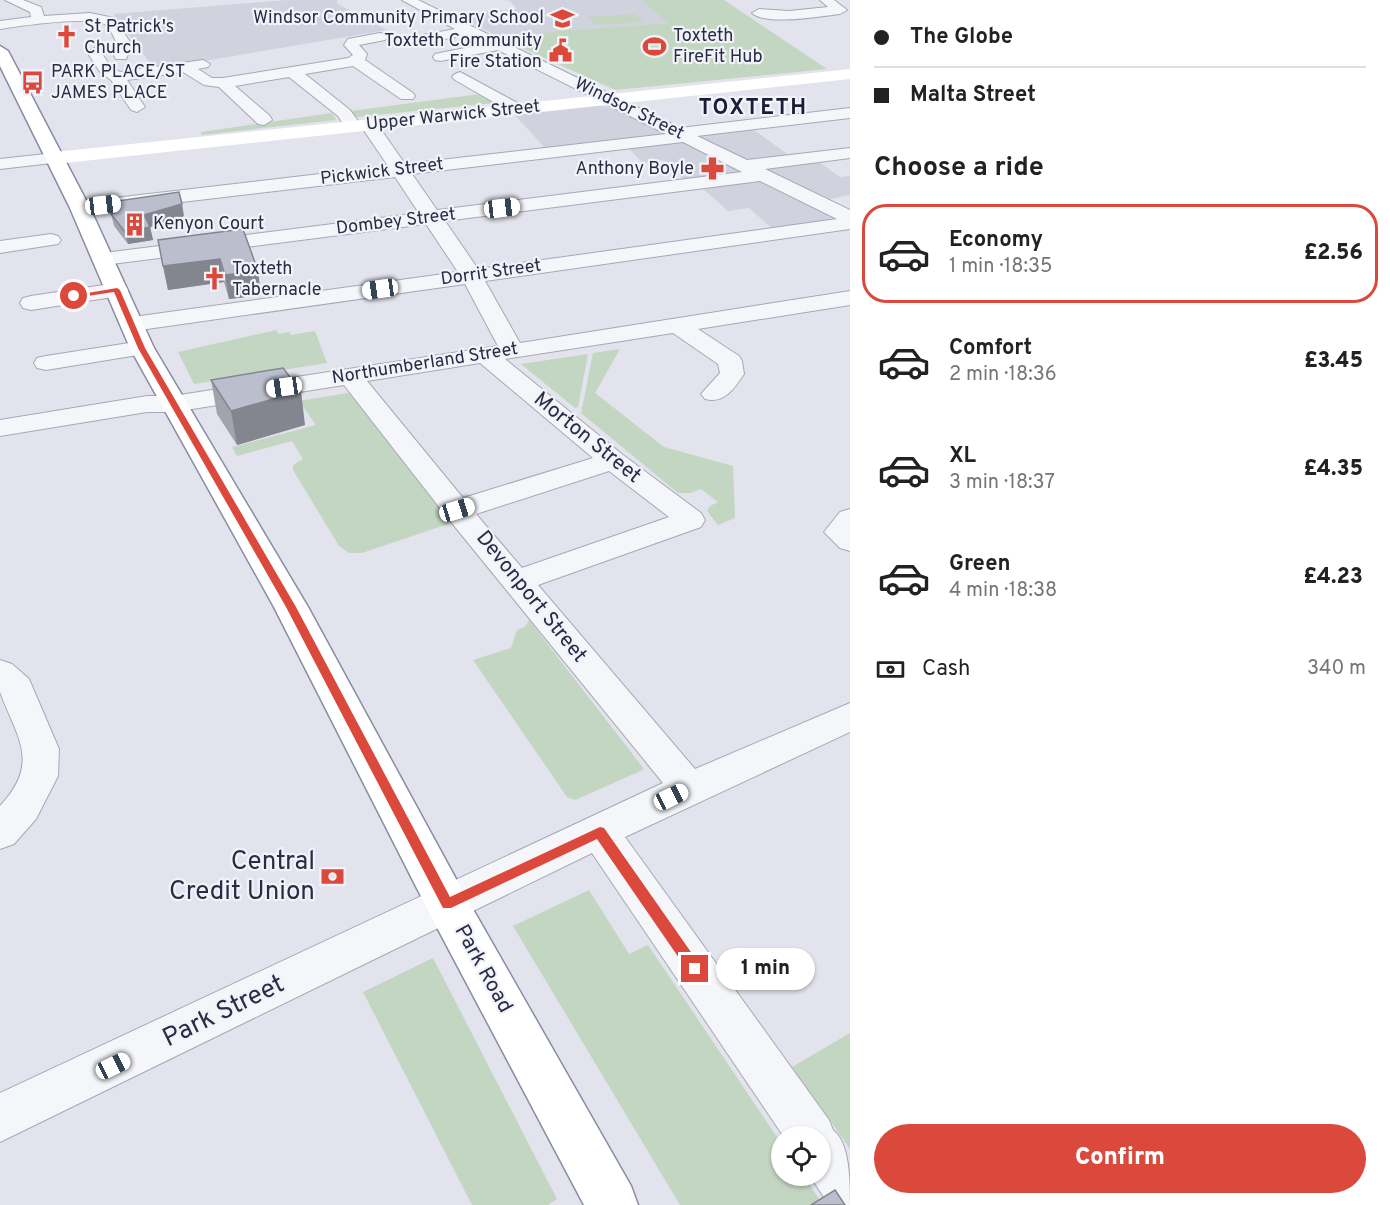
<!DOCTYPE html>
<meta charset="utf-8">
<style>
:root{--surface:#fff;--page:#f2f2f2;--text:#222;--muted:#767676;--line:#e0e0e0;--accent:#db493c}
body{margin:0;font-family:Overpass,sans-serif;background:var(--page);color:var(--text);height:100vh;display:flex;flex-direction:column;font-size:22px;white-space:nowrap}
*{box-sizing:border-box;margin:0}
p{font-size:20px;color:var(--muted)}
.icon{flex:none;width:33px;height:33px;fill:none;stroke:currentColor;stroke-width:2;stroke-linecap:round;stroke-linejoin:round}
.map{position:relative;flex:1;overflow:hidden}
.details{display:flex;flex-direction:column;background:var(--surface);width:540px}
.details>*{flex:none}
.banner{display:grid;align-content:center;height:132px;padding:0 24px;background:var(--surface)}
.tools{position:absolute;left:771px;top:1126px;display:grid;gap:12px}
.tools a{display:grid;place-items:center;width:60px;height:60px;border-radius:50%;background:var(--surface);box-shadow:0 2px 4px #0004;font-size:30px}
.end{position:absolute;width:27px;height:27px;margin:-14px;border:8px solid #db493c;background:#fff;box-shadow:0 0 0 3px #fff}
.from{border-radius:50%}
.bubble{position:absolute;height:42px;border-radius:21px;background:var(--surface);box-shadow:0 2px 4px #0004;font-size:20px;font-weight:800;line-height:42px;text-align:center}
.car{position:absolute;width:18px;height:36px;margin:-18px -9px;border-radius:8px;box-shadow:0 0 4px 2px #0007;background:linear-gradient(#fff 24%,#345 0 40%,#fff 0 76%,#345 0 86%,#fff 0)}
.banner b{display:flex;align-items:center;gap:21px;height:57px;font-size:22px}
.banner b+b{border-top:2px solid var(--line)}
.banner i{width:15px;height:15px;background:var(--text)}
ul{padding:0;list-style:none}
li{display:flex;align-items:center;gap:18px;height:99px;margin:0 12px 9px;padding:0 12px;border:3px solid transparent;border-radius:24px}
li div{flex:1}
li b{display:block;font-size:22px}
li em{font-style:normal;font-weight:800}
li.selected{border-color:var(--accent)}
li>.icon{width:54px;height:54px;stroke-width:1.5}
h2{padding:0 24px;font-size:27px;line-height:72px}
.pay{display:flex;align-items:center;gap:15px;height:66px;padding:0 24px;font-size:22px}
.pay p{margin-inline-start:auto}
.action{display:flex;gap:12px;margin-top:auto;padding:12px 24px}
.action a{flex:1;height:69px;border-radius:36px;background:var(--accent);color:#fff;font-size:24px;font-weight:800;line-height:69px;text-align:center}
main{display:flex;flex:1;min-height:0}
.map>svg:first-child{display:block}
</style>
<main>
<div class="map">
<svg width="850" height="1205" viewBox="0 0 850 1205">
<rect width="100%" height="100%" fill="#e2e3ec"/>
<g fill="#d0d2de">
<path d="M287 0H337L338 4 387 30 163 68 153 67 113 14Z"/>
<path d="M502 0H641L669 23 555 31 541 34 516 45 452 14 517 9 510 1Z"/>
<path d="M598 105 616 109 664 134 547 150 514 114Z"/>
<path d="M751 128 793 158 816 160 840 177 850 176V195L806 204 830 216 832 220 774 230 749 208 728 211 701 187 685 181 662 160 643 163 627 147 706 132Z"/>
</g>
<g fill="#c3d6c2">
<path d="M641 0H724L827 69 615 90 516 45 541 34 555 31 668 23Z"/>
<path d="M634 14 644 22 596 25 587 17Z"/>
<path d="M480 94 494 100V103L356 117 351 111Z"/>
<path d="M332 113 336 120 201 135V132Z"/>
<path d="M276 330 279 334 290 332 291 335 315 331 327 363 194 384 178 352Z"/>
<path d="M620 349 595 393 664 447 733 466 735 518 718 525 707 511 710 506 718 502 701 489 691 493H678L581 413 593 353Z"/>
<path d="M588 354 578 407 575 408 521 364Z"/>
<path d="M348 393 353 394 451 519 448 524 362 553H349L339 546 293 470V465L303 459 292 441 237 456 232 447 316 425 299 401Z"/>
<path d="M529 620 644 769H645L575 800 567 797 473 660 511 648 517 630 526 626Z"/>
<path d="M589 890 629 954 648 945 781 1143 782 1176H804L821 1202 816 1205H680L513 926Z"/>
<path d="M433 958 557 1199 548 1205H472L363 992Z"/>
<path d="M850 1033V1149L792 1067Z"/>
</g>
<g fill="none" stroke-linecap="round" stroke-linejoin="round">
<defs>
<g id="street">
<path d="M5 0H23L41 7 44 16 90 13 114 18 132 45 126 59H116L114 56 118 45C114 39 112 30 106 25 93 15 18 26 0 29V21L31 17 30 12Z"/>
<path d="M402 0H418L680 128 850 108V118L697 136 747 160 850 148V158L765 169 850 210V229L485 281 520 343 850 291V305L698 329 739 356 742 361 744 374C734 389 724 404 705 399L701 394 720 373 718 364 673 333 505 359 623 455 701 513 705 520 701 527 538 585 695 769 850 703V732L625 837 829 1120 833 1130C850 1143 850 1182 850 1205H829L810 1176H820V1137H784L592 853 0 1142V1093L663 783 447 517 344 385 173 412H147L0 436V420L147 396H173L498 346 465 284 133 331 125 329 122 324 125 319 133 317 458 272 426 224 104 265 97 263 94 259 97 255 104 253 419 213 395 177 80 214 73 212 70 208 73 204 80 202 388 166 361 126 353 131 347 130 338 116 289 77 235 86 270 116 272 120 264 125 258 124 219 87 204 85 183 72 127 80 145 107 137 112 131 110 111 80 100 72 87 52 94 48 99 49 110 66 120 72 203 60 210 64 208 67 198 69 212 78H223L348 58 353 55 344 45 348 39 380 33 385 34 387 37 385 40 359 45 367 54 365 60 413 93 415 96 413 99H401L353 66 305 74 350 110 361 125 369 120 375 121 405 164 666 134 498 50 440 61 435 60 433 57 435 54 485 44 467 35 417 44 412 43 410 40 412 37 455 29ZM683 142 742 172 437 210 412 174ZM760 181 837 219 478 269 445 221ZM480 363 593 458 463 498 367 381ZM609 471 669 517 522 568 476 514Z"/>
<path d="M820 0H834L847 10 840 14C821 16 766 26 752 13L759 9 789 11 828 7Z"/>
<path d="M460 72 523 106 525 109 517 114 511 112 455 80 452 77 455 74Z"/>
<path d="M55 153 61 154 64 158 61 162 0 169V159Z"/>
<path d="M51 234 58 236 61 240 58 244 0 253V241Z"/>
<path d="M117 283 125 285 128 290 125 295 31 310 23 308 20 303 23 298 31 296Z"/>
<path d="M142 341 150 343 154 348 150 353 46 370 37 368 34 363 37 358 46 356Z"/>
<path d="M850 509V551L840 548 824 532 840 512Z"/>
<path d="M0 660 12 664 29 679 59 749 58 776 36 819 14 844 0 849V806C41 762 17 738 0 692 0 684 0 669 0 660Z"/>
</g>
<path id="highway" d="M0 46 8 51 90 208 154 348 308 607 462 890 631 1186 638 1205H584L432 918 274 607 130 348 70 208 0 66Z"/>
</defs>
<use href="#street" stroke="#a6a8b7" stroke-width="2"/>
<use href="#highway" stroke="#888ca4" stroke-width="3"/>
<use href="#street" fill="#f5f6f9" fill-rule="evenodd"/>
<path fill="#fff" fill-rule="evenodd" d="M850 69V79L55 164 48 162 46 158 48 154 55 152Z"/>
<use href="#highway" fill="#fff" fill-rule="evenodd"/>
</g>
<g fill="#a1a3af">
<path d="M111 202 184 216 150 227 153 240 128 244 114 226 111 214 113 213Z"/>
<path d="M243 229 261 295 229 299 224 282 168 290 158 240Z"/>
<path d="M211 380 305 425 237 445 217 414Z"/>
</g>
<g fill="#83858f">
<path d="M182 204 184 216 147 228 144 215Z"/>
<path d="M150 227 153 240 128 244 125 232Z"/>
<path d="M220 259 224 282 168 290 163 266Z"/>
<path d="M258 271 261 295 229 299 225 275Z"/>
<path d="M301 391 305 425 237 445 231 411Z"/>
</g>
<g fill="#bbbecc" stroke="#83858f" stroke-width="1.5">
<path d="M179 192 182 204 144 215 150 227 125 232 111 214 116 212 111 202Z"/>
<path d="M243 229 258 271 225 275 220 259 163 266 158 240Z"/>
<path d="M283 368 301 391 231 411 211 380Z"/>
<path d="M835 1190 845 1205H811Z"/>
</g>
<path fill="#db493c" d="M117 288 120 290 145 348 296 607 450 897 600 827 604 828 700 965 702 969 700 974 695 976 690 974 597 839 451 908H443L286 607 138 348 114 292 74 298 70 296Z"/>
<defs>
<symbol id="school-bare" viewBox="-9 -9 18 18"><path d="M0-5L7-2L0 1L-7-2ZM-4 1L0 2.5L4 1V4Q0 6-4 4Z" fill="#db493c" stroke="#f2f3f9" stroke-width="2.5" paint-order="stroke"/></symbol>
<symbol id="church-bare" viewBox="-9 -9 18 18"><path d="M-1.2-6h2.4v3.5h3.3v2.4h-3.3V6h-2.4V-.1h-3.3v-2.4h3.3Z" fill="#db493c" stroke="#f2f3f9" stroke-width="2.5" paint-order="stroke"/></symbol>
<symbol id="stadium-bare" viewBox="-9 -9 18 18"><path d="M0-5a6.5 5 0 1 0 0 10a6.5 5 0 1 0 0-10ZM-3.5-1.8h7v3.6h-7Z" fill="#db493c" stroke="#f2f3f9" stroke-width="2.5" paint-order="stroke"/></symbol>
<symbol id="civic-bare" viewBox="-9 -9 18 18"><path d="M-.6-6.5H3V-4.5H.6V-3L4-1V1h2V6H-6V1h2V-1L-.6-3ZM-1.2 2.5V6h2.4V2.5Z" fill="#db493c" stroke="#f2f3f9" stroke-width="2.5" paint-order="stroke"/></symbol>
<symbol id="bus-bare" viewBox="-9 -9 18 18"><path d="M-5-6H5V4H4V6H2V4H-2V6H-4V4H-5ZM-3.5-4V0h7V-4ZM-3.5 1.2v1.5H-2V1.2ZM2 1.2v1.5H3.5V1.2Z" fill="#db493c" stroke="#f2f3f9" stroke-width="2.5" paint-order="stroke"/></symbol>
<symbol id="pharmacy-bare" viewBox="-9 -9 18 18"><path d="M-2-6h4v4h4v4h-4v4h-4v-4h-4v-4h4Z" fill="#db493c" stroke="#f2f3f9" stroke-width="2.5" paint-order="stroke"/></symbol>
<symbol id="building-bare" viewBox="-9 -9 18 18"><path d="M-4-6H4V6H1V3H-1V6H-4ZM-2.5-4.3h1.7v1.8h-1.7ZM.8-4.3h1.7v1.8H.8ZM-2.5-1h1.7V.8h-1.7ZM.8-1h1.7V.8H.8Z" fill="#db493c" stroke="#f2f3f9" stroke-width="2.5" paint-order="stroke"/></symbol>
<symbol id="bank-bare" viewBox="-9 -9 18 18"><path d="M-6-4H6V4H-6ZM0-2.3a2.3 2.3 0 1 0 0 4.6a2.3 2.3 0 1 0 0-4.6Z" fill="#db493c" stroke="#f2f3f9" stroke-width="2.5" paint-order="stroke"/></symbol>
</defs>
<g fill-rule="evenodd">
<use href="#school-bare" x="546" y="2" width="33" height="33"/>
<use href="#church-bare" x="50" y="20" width="33" height="33"/>
<use href="#stadium-bare" x="638" y="30" width="33" height="33"/>
<use href="#civic-bare" x="544" y="34" width="33" height="33"/>
<use href="#bus-bare" x="16" y="66" width="33" height="33"/>
<use href="#pharmacy-bare" x="696" y="152" width="33" height="33"/>
<use href="#building-bare" x="118" y="208" width="33" height="33"/>
<use href="#church-bare" x="198" y="262" width="33" height="33"/>
<use href="#bank-bare" x="316" y="860" width="33" height="33"/>
</g>
<g text-anchor="middle" dominant-baseline="central" stroke-width="4.5" stroke-linejoin="round" paint-order="stroke">
<g font-size="18" fill="#282c45" stroke="#f2f3f9" text-anchor="start">
<text x="544" y="18" text-anchor="end">Windsor Community Primary School</text>
<text x="84" y="27">St Patrick's<tspan x="84" dy="21">Church</tspan></text>
<text x="673" y="36">Toxteth<tspan x="673" dy="21">FireFit Hub</tspan></text>
<text x="542" y="41" text-anchor="end">Toxteth Community<tspan x="542" dy="21">Fire Station</tspan></text>
<text x="51" y="72">PARK PLACE/ST<tspan x="51" dy="21">JAMES PLACE</tspan></text>
<text x="694" y="169" text-anchor="end">Anthony Boyle</text>
<text x="153" y="224">Kenyon Court</text>
<text x="232" y="269">Toxteth<tspan x="232" dy="21">Tabernacle</tspan></text>
</g>
<g font-size="18" fill="#282c45" stroke="#f2f3f9">
<text transform="translate(629 109) rotate(26)">Windsor Street</text>
<text transform="translate(453 116) rotate(-6)">Upper Warwick Street</text>
<text transform="translate(382 172) rotate(-7)">Pickwick Street</text>
<text transform="translate(396 222) rotate(-7)">Dombey Street</text>
<text transform="translate(491 273) rotate(-8)">Dorrit Street</text>
<text transform="translate(425 364) rotate(-9)">Northumberland Street</text>
</g>
<g font-size="21" fill="#282c45" stroke="#f2f3f9">
<text transform="translate(587 438) rotate(39)">Morton Street</text>
<text transform="translate(531 597) rotate(51)">Devonport Street</text>
<text transform="translate(483 969) rotate(61)">Park Road</text>
</g>
<g font-size="22" font-weight="bold" letter-spacing="1.5" fill="#1a1d36" stroke="#f2f3f9">
<text x="753" y="108">TOXTETH</text>
</g>
<g font-size="26" fill="#282c45" stroke="#f2f3f9" text-anchor="end">
<text x="315" y="862">Central<tspan x="315" dy="30">Credit Union</tspan></text>
</g>
<g font-size="26" fill="#282c45" stroke="#f2f3f9">
<text transform="translate(224 1012) rotate(-26)">Park Street</text>
</g>
</g>
</svg>
<div class="tools">
<a><svg class="icon" aria-label="locate" viewBox="0 0 24 24"><circle cx="12" cy="12" r="6"/><path d="M12 2v4M12 18v4M2 12h4M18 12h4"/></svg></a>
</div>
<i class="end from" style="left:74px;top:296px"></i>
<i class="end" style="left:695px;top:969px"></i>
<div class="bubble" style="left:716px;top:948px;width:99px">1 min</div>
<i class="car" style="left:103px;top:205px;rotate:83deg"></i>
<i class="car" style="left:502px;top:208px;rotate:83deg"></i>
<i class="car" style="left:380px;top:289px;rotate:262deg"></i>
<i class="car" style="left:284px;top:387px;rotate:262deg"></i>
<i class="car" style="left:457px;top:510px;rotate:73deg"></i>
<i class="car" style="left:671px;top:797px;rotate:64deg"></i>
<i class="car" style="left:113px;top:1066px;rotate:64deg"></i>
</div>
<section class="details">
<div class="banner">
<b><i class="from"></i>The Globe</b>
<b><i></i>Malta Street</b>
</div>
<h2>Choose a ride</h2>
<ul>
<li class="selected"><svg class="icon" aria-label="car" viewBox="0 0 24 24"><path d="M5 17H2v-5l4-1 3-4h7l3 4 3 1v5h-3M9 17h6M6 11h13"/><circle cx="7" cy="17" r="2"/><circle cx="17" cy="17" r="2"/></svg><div><b>Economy</b><p>1 min · 18:35</p></div><em>£2.56</em></li>
<li><svg class="icon" aria-label="car" viewBox="0 0 24 24"><path d="M5 17H2v-5l4-1 3-4h7l3 4 3 1v5h-3M9 17h6M6 11h13"/><circle cx="7" cy="17" r="2"/><circle cx="17" cy="17" r="2"/></svg><div><b>Comfort</b><p>2 min · 18:36</p></div><em>£3.45</em></li>
<li><svg class="icon" aria-label="car" viewBox="0 0 24 24"><path d="M5 17H2v-5l4-1 3-4h7l3 4 3 1v5h-3M9 17h6M6 11h13"/><circle cx="7" cy="17" r="2"/><circle cx="17" cy="17" r="2"/></svg><div><b>XL</b><p>3 min · 18:37</p></div><em>£4.35</em></li>
<li><svg class="icon" aria-label="car" viewBox="0 0 24 24"><path d="M5 17H2v-5l4-1 3-4h7l3 4 3 1v5h-3M9 17h6M6 11h13"/><circle cx="7" cy="17" r="2"/><circle cx="17" cy="17" r="2"/></svg><div><b>Green</b><p>4 min · 18:38</p></div><em>£4.23</em></li>
</ul>
<div class="pay"><svg class="icon" aria-label="cash" viewBox="0 0 24 24"><path d="M3 7h18v10H3z"/><circle cx="12" cy="12" r="2"/></svg>Cash<p>340 m</p></div>
<div class="action"><a>Confirm</a></div>
</section>
</main>
